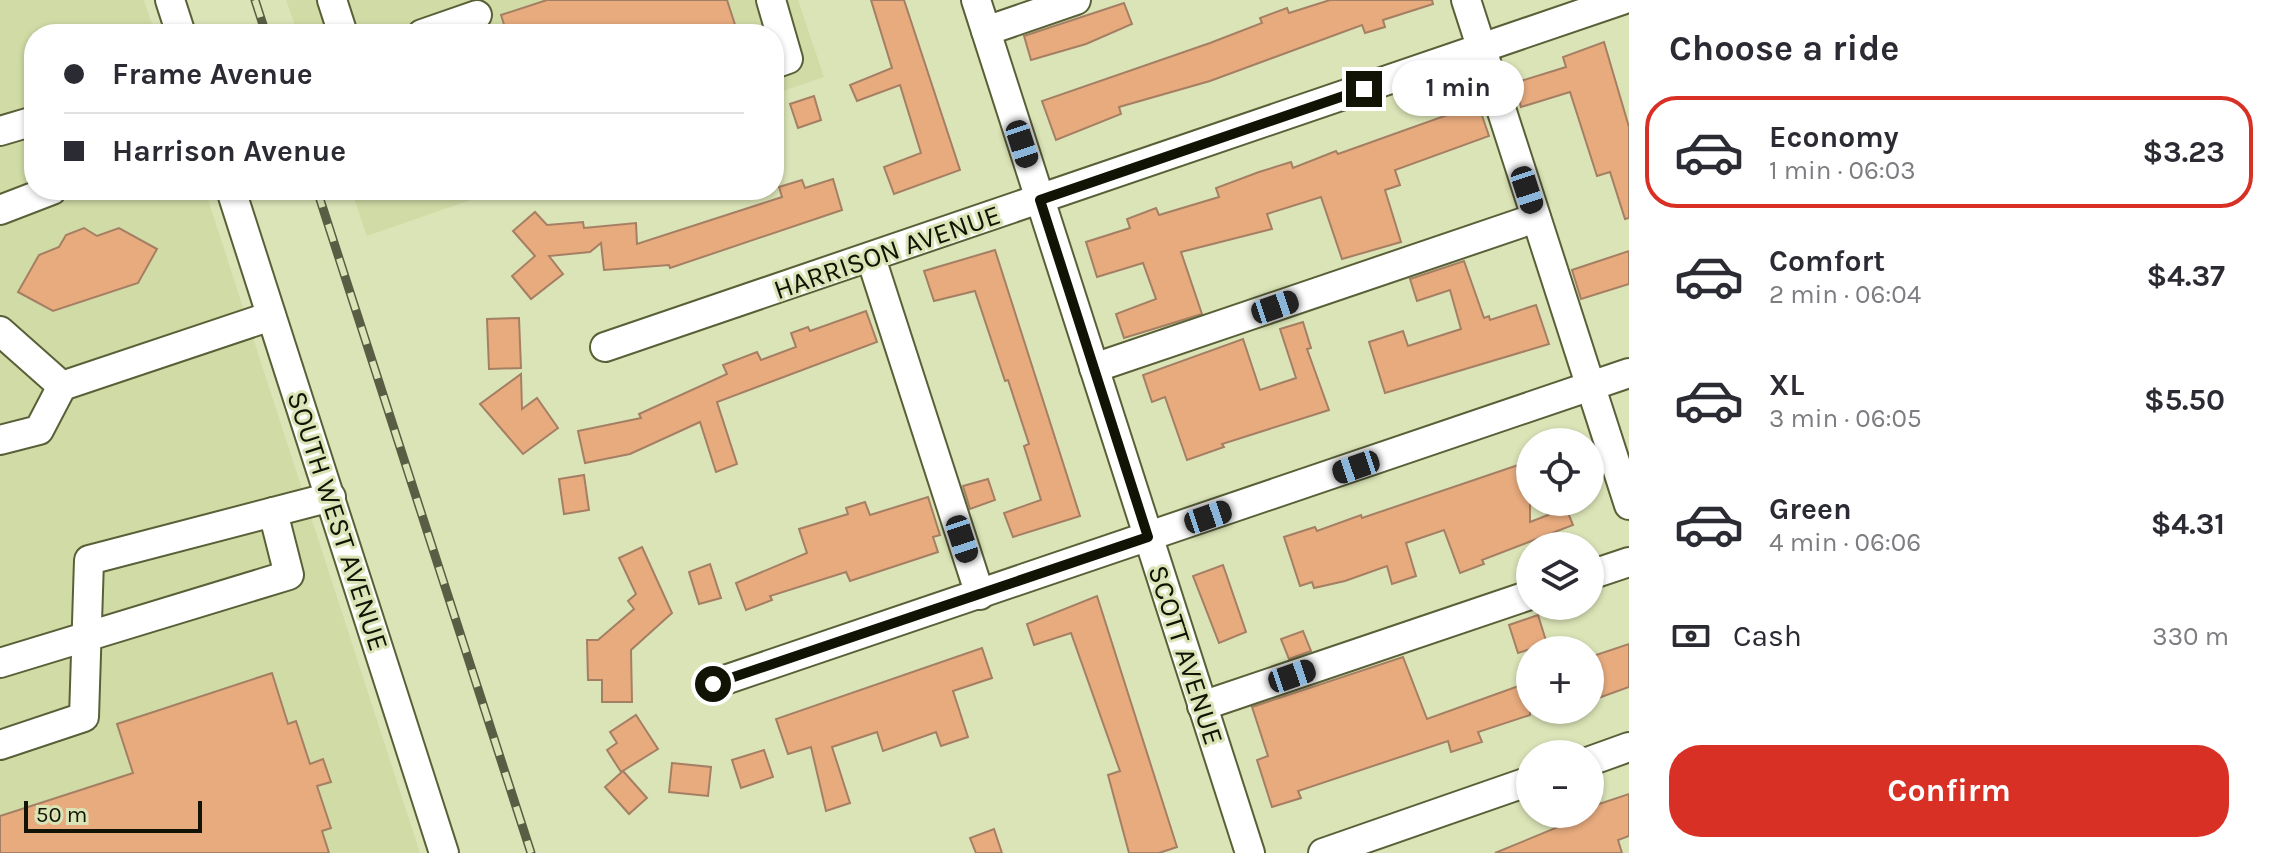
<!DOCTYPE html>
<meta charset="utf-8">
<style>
:root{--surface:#fff;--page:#f2f2f3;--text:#2b2b33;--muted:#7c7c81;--line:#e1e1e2;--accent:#d93025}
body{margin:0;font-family:Karla,sans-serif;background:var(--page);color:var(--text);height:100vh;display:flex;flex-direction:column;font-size:30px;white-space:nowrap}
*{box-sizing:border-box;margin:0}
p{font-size:26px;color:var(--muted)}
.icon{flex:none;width:44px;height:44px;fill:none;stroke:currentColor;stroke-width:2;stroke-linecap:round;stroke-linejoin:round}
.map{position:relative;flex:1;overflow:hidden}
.sheet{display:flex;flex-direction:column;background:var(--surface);width:640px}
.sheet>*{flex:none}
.top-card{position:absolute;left:24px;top:24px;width:760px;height:176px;border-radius:32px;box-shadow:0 2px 6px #0004;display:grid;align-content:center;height:176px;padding:0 40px;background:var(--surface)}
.fabs{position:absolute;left:1516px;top:428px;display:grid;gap:16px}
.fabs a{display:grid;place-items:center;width:88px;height:88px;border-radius:50%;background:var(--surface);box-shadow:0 2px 6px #0004;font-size:40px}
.scale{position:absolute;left:24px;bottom:20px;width:178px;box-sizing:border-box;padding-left:8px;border:4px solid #111404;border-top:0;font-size:22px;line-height:28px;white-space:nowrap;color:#111404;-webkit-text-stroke:6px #dbe4b7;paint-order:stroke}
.end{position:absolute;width:36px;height:36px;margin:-18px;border:10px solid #111404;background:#fff;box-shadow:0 0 0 4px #fff}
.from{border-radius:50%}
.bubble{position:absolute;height:56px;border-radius:28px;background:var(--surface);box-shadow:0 2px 6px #0004;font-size:26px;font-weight:700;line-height:56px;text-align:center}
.car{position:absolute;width:24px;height:48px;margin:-24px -12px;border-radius:10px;box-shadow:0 0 6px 2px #0007;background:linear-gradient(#222 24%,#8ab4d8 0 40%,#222 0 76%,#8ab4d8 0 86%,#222 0)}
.top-card b{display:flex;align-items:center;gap:28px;height:76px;font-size:30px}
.top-card b+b{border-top:2px solid var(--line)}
.top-card i{width:20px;height:20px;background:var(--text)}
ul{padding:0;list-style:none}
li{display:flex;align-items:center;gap:24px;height:112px;margin:0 16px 12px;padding:0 24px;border:4px solid transparent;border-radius:32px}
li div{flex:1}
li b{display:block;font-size:30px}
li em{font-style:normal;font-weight:700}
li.selected{border-color:var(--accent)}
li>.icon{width:72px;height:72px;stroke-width:1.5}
h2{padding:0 40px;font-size:36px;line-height:96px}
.pay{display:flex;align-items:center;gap:20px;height:88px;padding:0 40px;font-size:30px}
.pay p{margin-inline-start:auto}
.cta{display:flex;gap:16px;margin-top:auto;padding:16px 40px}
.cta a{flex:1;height:92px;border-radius:32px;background:var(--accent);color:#fff;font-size:32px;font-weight:700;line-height:92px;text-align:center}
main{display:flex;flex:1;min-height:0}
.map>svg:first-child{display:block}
</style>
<main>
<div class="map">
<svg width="1629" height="853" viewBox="0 0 1629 853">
<rect width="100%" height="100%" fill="#dbe4b7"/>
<g fill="#d0dba6">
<path d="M0 0H144L155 34H34V190H205L420 853H0Z"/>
<path d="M286 0H798L824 77 774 94V34H298Z"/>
<path d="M351 190H499L367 236Z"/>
</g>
<g fill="#e7ab7e" stroke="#a57f64" stroke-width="2">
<path d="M547 0H727L738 34H507L501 15Z"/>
<path d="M871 0H904L960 170 894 194 884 167 921 153 900 85 857 101 850 85 892 68Z"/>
<path d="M1330 0H1432L1433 4 1383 20 1385 27 1365 33 1362 25 1210 81 1119 107 1121 114 1056 140 1042 101 1210 43 1262 23 1260 18 1287 8 1289 13Z"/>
<path d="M1124 3 1132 24 1086 44 1031 60 1024 36Z"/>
<path d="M1604 42 1629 127V218L1625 219 1610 172 1597 176 1570 92 1521 107 1514 83 1566 67 1563 57Z"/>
<path d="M814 96 821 120 798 128 790 104Z"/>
<path d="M1478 104 1489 136 1395 170 1400 185 1385 190 1401 242 1342 259 1321 197 1267 214 1272 229 1181 252 1202 314 1124 338 1116 314 1156 299 1143 263 1097 277 1086 242 1130 228 1127 219 1156 208 1159 215 1219 197 1216 188 1259 172 1291 162 1293 168 1336 151 1338 154Z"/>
<path d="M833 179 842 210 670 268 669 265 604 270 601 243 590 252 549 256 563 274 531 299 512 276 535 256 513 231 535 212 547 225 583 222 584 228 636 223 637 244 782 197 779 187 802 180 805 188Z"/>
<path d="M84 228 97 236 119 228 157 249 138 283 53 311 18 292 39 255 59 247 66 235Z"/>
<path d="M995 250 1080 516 1013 537 1004 513 1041 500 1024 446 1029 444 1008 380 1005 381 975 291 934 301 924 271Z"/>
<path d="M1629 251V284L1581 299 1572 270Z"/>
<path d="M1464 261 1484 318 1489 316 1490 320 1536 305 1549 344 1385 393 1369 342 1403 331 1408 346 1461 329 1450 290 1417 301 1410 279Z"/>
<path d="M866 311 877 342 717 402 737 464 716 472 700 422 630 454 585 463 578 431 641 418 639 414 727 374 723 365 757 352 761 360 796 347 791 333 808 327 810 331Z"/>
<path d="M519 318 521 368 489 369 487 319Z"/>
<path d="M1303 322 1311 348 1307 349 1329 410 1222 444 1224 447 1187 460 1165 397 1152 402 1143 375 1243 339 1260 390 1296 378 1280 329Z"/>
<path d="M521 374 522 409 537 398 558 428 523 454 480 404Z"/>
<path d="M1530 461V522L1566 508 1573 525 1482 560 1484 564 1460 573 1444 530 1406 543 1416 576 1392 584 1387 566 1345 581 1314 588 1312 582 1300 586 1284 537 1315 527 1317 531 1361 515 1362 518Z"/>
<path d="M584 475 589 510 564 514 559 479Z"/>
<path d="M988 479 995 500 970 509 963 486Z"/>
<path d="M928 497 940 535 933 537 938 552 850 581 846 572 770 596 772 600 746 610 736 583 807 553 799 529 848 514 846 508 865 502 870 515Z"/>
<path d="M642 547 672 613 631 650 632 702H602V680H588L587 640H598L634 609 628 601 636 594 619 558Z"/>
<path d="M710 564 721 598 699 604 689 572Z"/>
<path d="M1223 565 1246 632 1219 643 1193 576Z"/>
<path d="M1097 596 1177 847 1159 853H1129L1108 775 1120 771 1071 633 1034 645 1027 624Z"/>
<path d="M1538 615 1547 644 1518 653 1509 625Z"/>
<path d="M1303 631 1311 651 1289 659 1281 639Z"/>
<path d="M1629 644V687L1590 701V657Z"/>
<path d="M982 648 992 678 953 691 968 737 941 746 936 732 883 751 877 732 832 747 850 803 826 811 811 747 788 754 776 719Z"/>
<path d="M1403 657 1427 719 1530 682V715L1478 732 1482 742 1451 752 1448 741 1298 791 1301 798 1272 807 1257 760 1268 756 1252 707Z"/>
<path d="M272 673 288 724 296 721 310 764 323 759 331 782 317 786 331 828 322 831 329 853H0V816L133 773 117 724Z"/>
<path d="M636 715 658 749 621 772 607 750 617 743 610 732Z"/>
<path d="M764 750 773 777 741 788 732 760Z"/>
<path d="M672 763 711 767 708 796 669 792Z"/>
<path d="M623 771 647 798 629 814 605 787Z"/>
<path d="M1629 794V836L1618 840 1622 853H1495L1575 820 1573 814H1590V807Z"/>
<path d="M994 829 1002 853H976L970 838Z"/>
</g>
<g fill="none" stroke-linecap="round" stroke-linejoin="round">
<defs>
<g id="minor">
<path d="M170 0 181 34"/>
<path d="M332 0 343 34"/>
<path d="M771 0 788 59 774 64"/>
<path d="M976 0 1250 853"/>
<path d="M1466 0 1629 505"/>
<path d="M986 31 1076 0"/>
<path d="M422 34 477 15"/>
<path d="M0 131 34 121"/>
<path d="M231 190 444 853"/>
<path d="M0 210 52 190"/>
<path d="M871 258 980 595"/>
<path d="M0 331 62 386"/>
<path d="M605 347 1622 0"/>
<path d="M1094 368 1536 218"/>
<path d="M0 440 39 430 62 386 271 316"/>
<path d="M1590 575 1629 562"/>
<path d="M0 663 289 575 273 512"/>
<path d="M713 684 1629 373"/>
<path d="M1202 706 1530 595"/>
<path d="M0 745 84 717 89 560 331 497"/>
<path d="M1590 761 1629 747"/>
<path d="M1323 853 1530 781"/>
</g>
</defs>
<use href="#minor" stroke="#596038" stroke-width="32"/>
<use href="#minor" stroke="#fff" stroke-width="28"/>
<defs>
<g id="rail">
<path d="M255 0 266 34"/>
<path d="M317 190 531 853"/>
</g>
</defs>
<use href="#rail" stroke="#585d43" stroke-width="9"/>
<use href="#rail" stroke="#dbe4b7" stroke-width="6" stroke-dasharray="18" stroke-linecap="butt"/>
</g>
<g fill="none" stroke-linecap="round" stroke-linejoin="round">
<path stroke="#111404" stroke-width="10" d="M713 684 1148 537 1040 200 1364 89"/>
</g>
<g text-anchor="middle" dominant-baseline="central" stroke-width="6" stroke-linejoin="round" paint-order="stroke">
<g font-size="28" fill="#111404" stroke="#dbe4b7">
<text transform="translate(887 252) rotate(-19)">HARRISON AVENUE</text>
<text transform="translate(338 521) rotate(72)">SOUTH WEST AVENUE</text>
<text transform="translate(1186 655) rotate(72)">SCOTT AVENUE</text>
</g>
</g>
</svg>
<div class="fabs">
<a><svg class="icon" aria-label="locate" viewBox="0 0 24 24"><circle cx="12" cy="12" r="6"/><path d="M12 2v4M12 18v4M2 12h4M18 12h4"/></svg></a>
<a><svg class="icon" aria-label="layers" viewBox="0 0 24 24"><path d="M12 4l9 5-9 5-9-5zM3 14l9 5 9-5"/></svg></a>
<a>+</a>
<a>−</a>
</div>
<div class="scale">50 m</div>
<i class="end from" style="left:713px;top:684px"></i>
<i class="end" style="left:1364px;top:89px"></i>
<div class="bubble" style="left:1392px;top:60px;width:132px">1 min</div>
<i class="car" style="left:1022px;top:144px;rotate:162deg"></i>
<i class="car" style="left:1527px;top:190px;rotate:162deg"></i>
<i class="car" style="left:1275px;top:307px;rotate:71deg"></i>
<i class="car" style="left:1356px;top:467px;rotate:251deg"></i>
<i class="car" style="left:1208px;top:517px;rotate:71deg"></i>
<i class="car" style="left:962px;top:539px;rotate:162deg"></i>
<i class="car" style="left:1292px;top:676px;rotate:71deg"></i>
<div class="top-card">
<b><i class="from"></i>Frame Avenue</b>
<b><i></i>Harrison Avenue</b>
</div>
</div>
<section class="sheet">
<h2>Choose a ride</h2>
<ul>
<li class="selected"><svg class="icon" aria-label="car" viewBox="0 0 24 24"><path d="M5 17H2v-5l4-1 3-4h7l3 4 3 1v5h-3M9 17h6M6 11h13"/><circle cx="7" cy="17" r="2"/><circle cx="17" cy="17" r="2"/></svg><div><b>Economy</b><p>1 min · 06:03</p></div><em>$3.23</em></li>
<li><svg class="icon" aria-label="car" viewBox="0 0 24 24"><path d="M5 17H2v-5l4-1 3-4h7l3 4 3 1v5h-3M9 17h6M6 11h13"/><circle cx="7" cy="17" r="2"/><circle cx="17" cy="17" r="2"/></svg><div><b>Comfort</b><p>2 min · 06:04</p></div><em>$4.37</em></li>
<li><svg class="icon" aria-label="car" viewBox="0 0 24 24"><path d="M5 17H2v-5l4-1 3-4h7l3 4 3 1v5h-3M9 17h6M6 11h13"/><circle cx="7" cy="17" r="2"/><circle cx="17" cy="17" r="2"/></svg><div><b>XL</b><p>3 min · 06:05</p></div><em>$5.50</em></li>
<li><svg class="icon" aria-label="car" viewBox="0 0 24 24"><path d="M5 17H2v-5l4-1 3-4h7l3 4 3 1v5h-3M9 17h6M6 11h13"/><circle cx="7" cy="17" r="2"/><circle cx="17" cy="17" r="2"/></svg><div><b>Green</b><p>4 min · 06:06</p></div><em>$4.31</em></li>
</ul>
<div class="pay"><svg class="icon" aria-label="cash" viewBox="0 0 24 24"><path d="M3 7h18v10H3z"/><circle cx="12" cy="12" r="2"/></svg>Cash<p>330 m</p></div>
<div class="cta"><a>Confirm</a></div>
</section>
</main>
